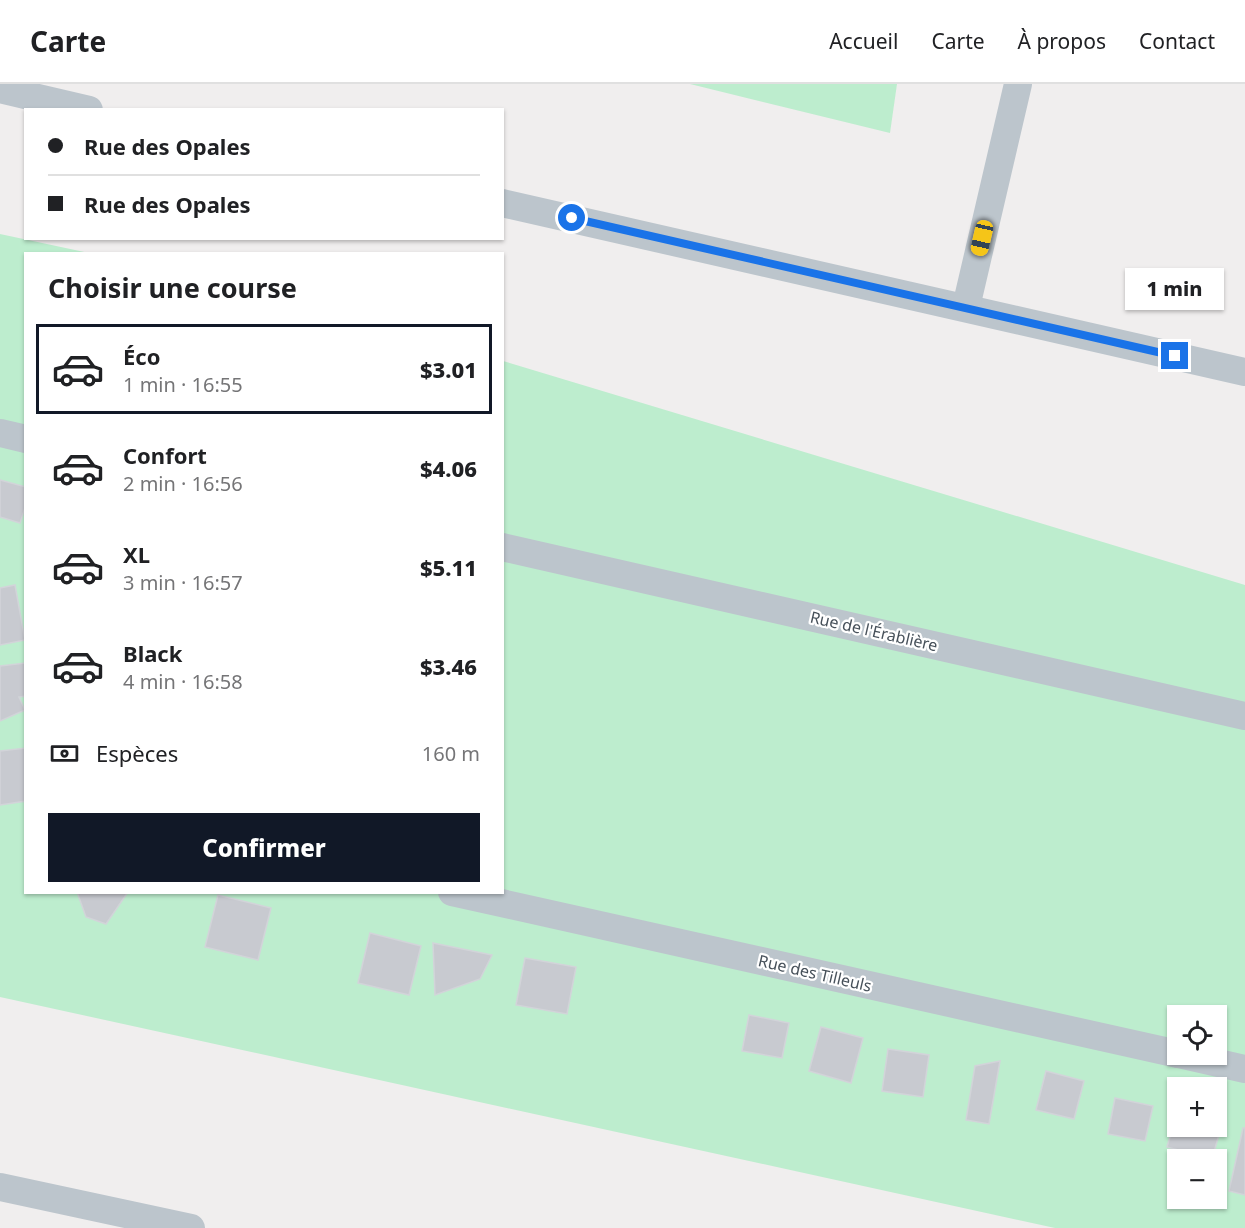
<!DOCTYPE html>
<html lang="fr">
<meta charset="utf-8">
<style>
:root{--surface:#fff;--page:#f2f2f2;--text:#202124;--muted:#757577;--line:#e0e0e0;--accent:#111827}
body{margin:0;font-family:"Noto Sans",sans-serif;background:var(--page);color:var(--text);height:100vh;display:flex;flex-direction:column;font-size:22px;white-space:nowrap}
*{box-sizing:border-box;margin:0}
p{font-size:20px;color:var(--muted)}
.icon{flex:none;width:33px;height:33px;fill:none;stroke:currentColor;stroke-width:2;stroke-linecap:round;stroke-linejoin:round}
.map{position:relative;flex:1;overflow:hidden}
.details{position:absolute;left:24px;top:168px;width:480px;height:642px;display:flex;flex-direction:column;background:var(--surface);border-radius:0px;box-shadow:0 2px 4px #0004}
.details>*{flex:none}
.top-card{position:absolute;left:24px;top:24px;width:480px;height:132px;border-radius:0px;box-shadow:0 2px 4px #0004;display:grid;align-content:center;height:132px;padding:0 24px;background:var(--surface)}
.controls{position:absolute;left:1167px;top:921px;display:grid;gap:12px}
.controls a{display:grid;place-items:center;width:60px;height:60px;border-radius:0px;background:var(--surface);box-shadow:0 2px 4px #0004;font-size:30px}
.end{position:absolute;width:27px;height:27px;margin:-14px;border:8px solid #1a73e8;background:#fff;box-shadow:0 0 0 3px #fff}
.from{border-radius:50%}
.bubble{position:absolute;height:42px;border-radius:0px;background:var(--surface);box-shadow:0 2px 4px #0004;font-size:20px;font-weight:800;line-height:42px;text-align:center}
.car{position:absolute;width:18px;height:36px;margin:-18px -9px;border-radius:8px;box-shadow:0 0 4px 2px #0007;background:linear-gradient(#f5c518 24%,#345 0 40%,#f5c518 0 76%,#345 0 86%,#f5c518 0)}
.top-card b{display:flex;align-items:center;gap:21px;height:57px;font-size:22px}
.top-card b+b{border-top:2px solid var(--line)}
.top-card i{width:15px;height:15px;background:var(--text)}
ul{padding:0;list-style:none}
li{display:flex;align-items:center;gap:18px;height:90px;margin:0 12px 9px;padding:0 12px;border:3px solid transparent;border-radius:0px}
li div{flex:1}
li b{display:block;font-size:22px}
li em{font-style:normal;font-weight:800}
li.current{border-color:var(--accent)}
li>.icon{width:54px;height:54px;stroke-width:1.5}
h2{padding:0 24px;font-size:27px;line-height:72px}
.pay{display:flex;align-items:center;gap:15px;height:66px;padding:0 24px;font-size:22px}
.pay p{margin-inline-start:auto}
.cta{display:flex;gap:12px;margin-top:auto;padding:12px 24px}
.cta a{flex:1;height:69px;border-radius:0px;background:var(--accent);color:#fff;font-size:24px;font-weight:800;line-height:69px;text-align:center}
header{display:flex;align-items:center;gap:36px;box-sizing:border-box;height:84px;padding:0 30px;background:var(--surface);border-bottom:2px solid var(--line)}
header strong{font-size:28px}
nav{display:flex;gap:33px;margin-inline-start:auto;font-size:21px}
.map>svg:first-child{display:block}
</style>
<header>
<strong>Carte</strong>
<nav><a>Accueil</a><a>Carte</a><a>À propos</a><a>Contact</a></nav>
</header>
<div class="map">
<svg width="1245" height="1144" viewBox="0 0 1245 1144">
<rect width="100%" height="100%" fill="#f0eeee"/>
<g fill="#bdedce" fill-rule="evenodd">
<path d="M690 0H897L890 49Z"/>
<path d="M0 150 89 169 26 170V808H502L503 277 1245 501V1144H1055L0 913ZM1178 932H1216V970H1178ZM1178 1004H1216V1042H1178ZM1178 1076H1216V1114H1178Z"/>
</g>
<g fill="#c8cad0" stroke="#d2d4d9" stroke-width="1.5">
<path d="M0 396 26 403V421L20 439 0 433Z"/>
<path d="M15 501 25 556 0 561V504Z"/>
<path d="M25 579 26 612 19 613 25 626 0 637V582Z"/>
<path d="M26 664V717L0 721V667Z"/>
<path d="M77 808H128L106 840 86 833Z"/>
<path d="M218 811 271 824 258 876 205 863Z"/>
<path d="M370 849 421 862 409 911 358 899Z"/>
<path d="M433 859 492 871 480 895 435 911Z"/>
<path d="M525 874 576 883 567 930 516 921Z"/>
<path d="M749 931 789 939 782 974 742 967Z"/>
<path d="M821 943 863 954 851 999 809 987Z"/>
<path d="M888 965 929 971 923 1013 882 1007Z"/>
<path d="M1000 977 989 1040 966 1036 975 982Z"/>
<path d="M1046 987 1084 997 1074 1035 1036 1026Z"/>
<path d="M1115 1014 1153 1022 1145 1057 1108 1050Z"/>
<path d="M1177 1028 1178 1042 1222 1040 1212 1075 1167 1063Z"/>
<path d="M1243 1044H1245V1111L1229 1107Z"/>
</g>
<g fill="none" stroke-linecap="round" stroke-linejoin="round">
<g stroke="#bcc5cc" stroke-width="28">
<path d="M0 5 89 26"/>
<path d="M502 119 1245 288"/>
<path d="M966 223 1018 0"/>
<path d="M0 349 26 355"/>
<path d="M502 463 1245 632"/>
<path d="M452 808 1178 970"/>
<path d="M1179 970 1245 985"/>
<path d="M0 1103 191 1144"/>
</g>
</g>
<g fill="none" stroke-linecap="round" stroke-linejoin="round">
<path stroke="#1a73e8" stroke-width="8" d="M572 134 1175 272"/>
</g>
<g text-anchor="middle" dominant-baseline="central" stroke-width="4.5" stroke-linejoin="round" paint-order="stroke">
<g font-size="16" fill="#47515a" stroke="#fff">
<text transform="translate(874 547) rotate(13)">Rue de l'Érablière</text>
<text transform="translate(815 889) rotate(13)">Rue des Tilleuls</text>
</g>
</g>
</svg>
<div class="controls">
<a><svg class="icon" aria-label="locate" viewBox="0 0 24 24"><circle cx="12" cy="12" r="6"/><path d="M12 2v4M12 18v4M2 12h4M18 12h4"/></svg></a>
<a>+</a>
<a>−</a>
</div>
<i class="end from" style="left:572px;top:134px"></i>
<i class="end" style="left:1175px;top:272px"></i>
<div class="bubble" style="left:1125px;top:184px;width:99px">1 min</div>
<i class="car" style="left:982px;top:154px;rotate:193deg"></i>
<div class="top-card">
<b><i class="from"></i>Rue des Opales</b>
<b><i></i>Rue des Opales</b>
</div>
<section class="details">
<h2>Choisir une course</h2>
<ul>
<li class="current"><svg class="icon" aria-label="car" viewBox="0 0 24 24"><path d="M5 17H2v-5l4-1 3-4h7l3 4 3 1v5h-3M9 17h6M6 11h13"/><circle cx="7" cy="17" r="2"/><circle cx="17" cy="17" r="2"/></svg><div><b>Éco</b><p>1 min · 16:55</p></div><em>$3.01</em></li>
<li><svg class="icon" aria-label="car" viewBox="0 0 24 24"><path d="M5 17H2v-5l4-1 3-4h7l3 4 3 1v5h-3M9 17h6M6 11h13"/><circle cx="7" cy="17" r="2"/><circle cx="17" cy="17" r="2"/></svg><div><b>Confort</b><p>2 min · 16:56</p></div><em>$4.06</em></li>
<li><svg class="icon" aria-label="car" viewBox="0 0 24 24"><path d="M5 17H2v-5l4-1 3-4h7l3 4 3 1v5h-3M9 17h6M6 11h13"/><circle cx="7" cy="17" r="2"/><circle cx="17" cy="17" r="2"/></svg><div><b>XL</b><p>3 min · 16:57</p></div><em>$5.11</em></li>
<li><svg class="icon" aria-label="car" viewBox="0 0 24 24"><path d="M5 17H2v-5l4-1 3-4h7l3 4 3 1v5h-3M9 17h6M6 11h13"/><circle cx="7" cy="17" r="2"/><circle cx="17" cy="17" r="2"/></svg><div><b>Black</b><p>4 min · 16:58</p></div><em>$3.46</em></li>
</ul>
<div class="pay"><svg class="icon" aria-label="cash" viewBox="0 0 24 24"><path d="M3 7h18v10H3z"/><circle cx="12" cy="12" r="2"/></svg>Espèces<p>160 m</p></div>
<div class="cta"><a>Confirmer</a></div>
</section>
</div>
